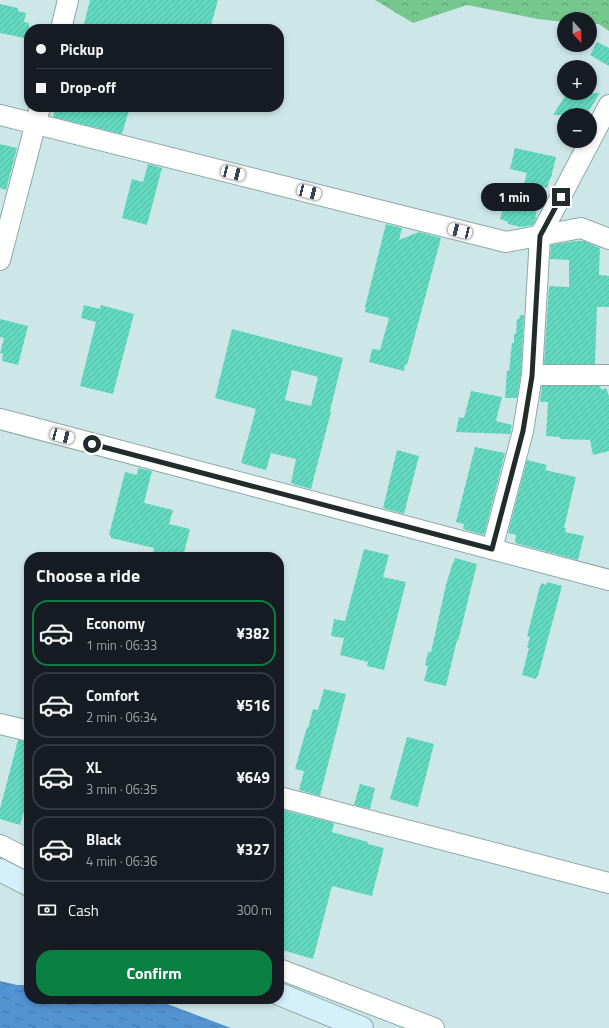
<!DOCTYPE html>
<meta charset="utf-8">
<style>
:root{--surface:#171b24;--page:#20242c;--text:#f1f3f6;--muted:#9ea1a6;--line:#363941;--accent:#0b8043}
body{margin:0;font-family:"Titillium Web",sans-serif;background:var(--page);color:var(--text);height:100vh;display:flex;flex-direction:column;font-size:15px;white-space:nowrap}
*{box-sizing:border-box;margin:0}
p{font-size:13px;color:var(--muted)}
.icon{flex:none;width:22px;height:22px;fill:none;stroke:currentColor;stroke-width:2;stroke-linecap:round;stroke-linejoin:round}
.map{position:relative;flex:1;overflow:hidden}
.drawer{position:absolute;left:24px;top:552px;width:260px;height:452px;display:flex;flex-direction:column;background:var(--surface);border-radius:16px;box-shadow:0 2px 6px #0003}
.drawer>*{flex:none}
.guide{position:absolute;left:24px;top:24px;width:260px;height:88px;border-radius:16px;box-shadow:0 2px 6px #0003;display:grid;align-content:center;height:88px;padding:0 12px;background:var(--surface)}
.needle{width:26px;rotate:159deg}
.tools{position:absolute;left:557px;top:12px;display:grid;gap:8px}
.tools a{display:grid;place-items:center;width:40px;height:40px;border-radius:50%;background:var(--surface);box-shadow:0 2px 6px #0003;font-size:20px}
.end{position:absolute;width:18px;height:18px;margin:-9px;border:5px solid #232c2d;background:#fff;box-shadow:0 0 0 2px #fff}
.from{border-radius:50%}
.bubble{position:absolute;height:28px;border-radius:14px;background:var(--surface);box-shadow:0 2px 6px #0003;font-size:13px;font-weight:700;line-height:28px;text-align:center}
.car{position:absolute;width:12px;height:24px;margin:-12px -6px;border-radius:5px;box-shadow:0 0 3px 1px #0007;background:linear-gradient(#fff 24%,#345 0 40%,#fff 0 76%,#345 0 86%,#fff 0)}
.guide b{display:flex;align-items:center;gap:14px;height:38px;font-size:15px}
.guide b+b{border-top:1px solid var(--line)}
.guide i{width:10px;height:10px;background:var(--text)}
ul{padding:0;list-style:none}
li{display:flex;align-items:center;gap:12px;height:66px;margin:0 8px 6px;padding:0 4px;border:2px solid var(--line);border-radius:16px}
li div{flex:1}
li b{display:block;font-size:15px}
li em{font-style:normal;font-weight:700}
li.current{border-color:var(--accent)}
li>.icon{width:36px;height:36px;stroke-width:1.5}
h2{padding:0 12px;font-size:18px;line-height:48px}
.pay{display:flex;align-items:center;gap:10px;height:44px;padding:0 12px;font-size:15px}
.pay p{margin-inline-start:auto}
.button{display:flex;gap:8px;margin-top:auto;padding:8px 12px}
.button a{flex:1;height:46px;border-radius:16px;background:var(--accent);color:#fff;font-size:16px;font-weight:700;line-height:46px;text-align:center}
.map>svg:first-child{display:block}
</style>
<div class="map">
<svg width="609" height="1028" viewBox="0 0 609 1028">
<defs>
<pattern id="forest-crowns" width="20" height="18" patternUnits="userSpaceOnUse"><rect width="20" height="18" fill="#76c78e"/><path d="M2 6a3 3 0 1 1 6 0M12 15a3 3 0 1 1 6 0" fill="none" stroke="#60a274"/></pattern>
<pattern id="water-ripples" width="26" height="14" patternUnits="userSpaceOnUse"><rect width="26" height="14" fill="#5393d1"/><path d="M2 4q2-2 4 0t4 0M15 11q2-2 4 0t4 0" fill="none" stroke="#4478aa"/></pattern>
<pattern id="building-hatch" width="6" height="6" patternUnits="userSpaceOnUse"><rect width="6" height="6" fill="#62d9bf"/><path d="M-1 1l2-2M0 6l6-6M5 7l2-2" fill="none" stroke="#55baa4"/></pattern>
</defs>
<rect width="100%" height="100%" fill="#cde7e8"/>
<path fill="url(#forest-crowns)" d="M375 0H609V31L599 24H590V19H564V22L538 19 467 5 413 23Z"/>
<path fill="url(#water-ripples)" d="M0 981 17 985H29V999H154L231 1028H0Z"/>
<g fill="url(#building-hatch)" fill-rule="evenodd">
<path d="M90 0H218L210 29H104L84 24Z"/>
<path d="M0 4 18 8V11L26 13 24 22 29 23V39L0 33Z"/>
<path d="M597 42 609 48V66L590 55Z"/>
<path d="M567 93H600L586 115H553Z"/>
<path d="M56 107H130L122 134 53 117Z"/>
<path d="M0 144 17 148 6 190 0 188Z"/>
<path d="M515 148 556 157 551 178H550L547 188 543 187 535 217H537L533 225 521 227 508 224V222L500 219 507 196 520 199 527 173 510 169Z"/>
<path d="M148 164 162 168 147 225 122 218 132 179 143 182Z"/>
<path d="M386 224 402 228 399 240 419 232 441 238 407 365 405 364 404 371 369 362 372 349 380 350 389 318 365 312 366 307H365Z"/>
<path d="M575 241H584L600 248 599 275 609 276V307H597L595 364H544L549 286 569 287V260L550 259 551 245Z"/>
<path d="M84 305 100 309 101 305 134 314 113 394 80 386 96 322 81 318Z"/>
<path d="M520 315H524L521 374 517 398H505L507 370 509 371 512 343H514V334H516L517 319H519Z"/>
<path d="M0 319 28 326 18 365 2 361 3 354 0 353 4 338 0 337Z"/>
<path d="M232 329 343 358 330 411 331 412 311 489 293 484V483H291L296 459 271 453 266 470 241 463 256 409 215 398ZM292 370 318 377 311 406 285 400Z"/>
<path d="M542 386H600L601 390 606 388 609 396V451L593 455 590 440 560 439V437L546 436 548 402H541L540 400Z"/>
<path d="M471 391 502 397 496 421 512 425 510 434 456 432 459 417 464 418Z"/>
<path d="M475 447 505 453 484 535 463 529 464 524 456 522Z"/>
<path d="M397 450 419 456 404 514 383 508Z"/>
<path d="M527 460 547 465 545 470 576 477 564 528H566L565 532 584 536 578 560 515 543 516 535 508 533Z"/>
<path d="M138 468 152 471 144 503 173 510 169 524 190 529 183 557H152L154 548 111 538V536L109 535 125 472 137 475Z"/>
<path d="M364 549 389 555 383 577 406 582 384 670 367 666 368 662 340 655 344 638 331 636 334 619 345 621Z"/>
<path d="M455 558 477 564 458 641 457 640 446 686 424 681 428 666 425 665 428 652H431L446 585 453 562H454Z"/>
<path d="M547 582 562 586 538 676H537L536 679 522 675 529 648 527 647 530 637 527 636 540 586 542 583 546 585Z"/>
<path d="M324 689 346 694 320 796 299 790 304 771 295 769 307 727 308 728 313 709 318 710Z"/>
<path d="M407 737 434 744 418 807 390 799Z"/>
<path d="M18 740 29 742V793L20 825 0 819V809Z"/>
<path d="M360 784 375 788 370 809 354 805Z"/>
<path d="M279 809 334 823 332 832 368 842V844L384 848 372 896 332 886 313 959 279 949Z"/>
</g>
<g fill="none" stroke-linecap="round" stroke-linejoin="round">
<defs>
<g id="street">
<path d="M61 29 68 0"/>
<path d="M0 115 506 242 581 228 609 239"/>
<path d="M0 260 40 107"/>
<path d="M532 375H609"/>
<path d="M0 419 609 580"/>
<path d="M492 549 523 431 532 375 540 236 609 105"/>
<path d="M0 724 29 731"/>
<path d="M279 797 609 883"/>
<path d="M0 845 29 860"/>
<path d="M279 969 434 1028"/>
</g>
<g id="secondary">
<path d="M0 870 29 885"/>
<path d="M279 994 362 1028"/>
</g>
</defs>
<use href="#street" stroke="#8fa8a9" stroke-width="22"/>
<use href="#secondary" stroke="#8fa8a9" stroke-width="24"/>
<use href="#street" stroke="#fff" stroke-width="20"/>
<use href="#secondary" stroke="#d4f0fb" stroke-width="22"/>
</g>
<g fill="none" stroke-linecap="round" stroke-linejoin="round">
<path stroke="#232c2d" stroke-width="5" d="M92 444 492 549 523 431 532 376 540 236 561 197"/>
</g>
</svg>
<div class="tools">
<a><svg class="needle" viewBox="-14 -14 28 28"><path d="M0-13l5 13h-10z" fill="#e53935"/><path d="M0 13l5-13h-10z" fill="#9ea1a6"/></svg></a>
<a>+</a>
<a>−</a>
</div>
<i class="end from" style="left:92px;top:444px"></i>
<i class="end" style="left:561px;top:197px"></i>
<div class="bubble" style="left:481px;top:183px;width:66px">1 min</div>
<i class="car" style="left:233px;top:173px;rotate:104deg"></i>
<i class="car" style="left:309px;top:192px;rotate:104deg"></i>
<i class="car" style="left:460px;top:231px;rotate:284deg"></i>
<i class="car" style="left:62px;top:436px;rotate:105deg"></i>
<div class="guide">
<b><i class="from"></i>Pickup</b>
<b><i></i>Drop-off</b>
</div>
<section class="drawer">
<h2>Choose a ride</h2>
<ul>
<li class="current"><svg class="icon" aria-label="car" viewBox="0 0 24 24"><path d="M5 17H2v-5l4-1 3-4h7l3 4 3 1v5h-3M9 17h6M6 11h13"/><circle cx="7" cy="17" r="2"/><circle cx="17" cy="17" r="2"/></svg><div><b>Economy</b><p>1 min · 06:33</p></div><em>¥382</em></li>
<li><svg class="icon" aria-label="car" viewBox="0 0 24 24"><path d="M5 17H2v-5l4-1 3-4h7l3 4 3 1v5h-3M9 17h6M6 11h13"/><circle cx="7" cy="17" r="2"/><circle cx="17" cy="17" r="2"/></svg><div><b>Comfort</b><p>2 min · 06:34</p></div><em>¥516</em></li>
<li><svg class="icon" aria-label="car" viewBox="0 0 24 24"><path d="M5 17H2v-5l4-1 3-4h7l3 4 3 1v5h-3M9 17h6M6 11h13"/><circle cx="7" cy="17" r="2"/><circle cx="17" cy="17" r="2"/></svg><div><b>XL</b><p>3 min · 06:35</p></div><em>¥649</em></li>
<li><svg class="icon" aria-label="car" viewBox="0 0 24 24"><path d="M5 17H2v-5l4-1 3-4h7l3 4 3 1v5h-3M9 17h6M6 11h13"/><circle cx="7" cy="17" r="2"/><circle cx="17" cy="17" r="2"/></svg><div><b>Black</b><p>4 min · 06:36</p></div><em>¥327</em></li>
</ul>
<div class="pay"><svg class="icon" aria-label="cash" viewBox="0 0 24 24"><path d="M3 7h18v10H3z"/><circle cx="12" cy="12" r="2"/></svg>Cash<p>300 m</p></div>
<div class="button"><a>Confirm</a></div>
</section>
</div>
